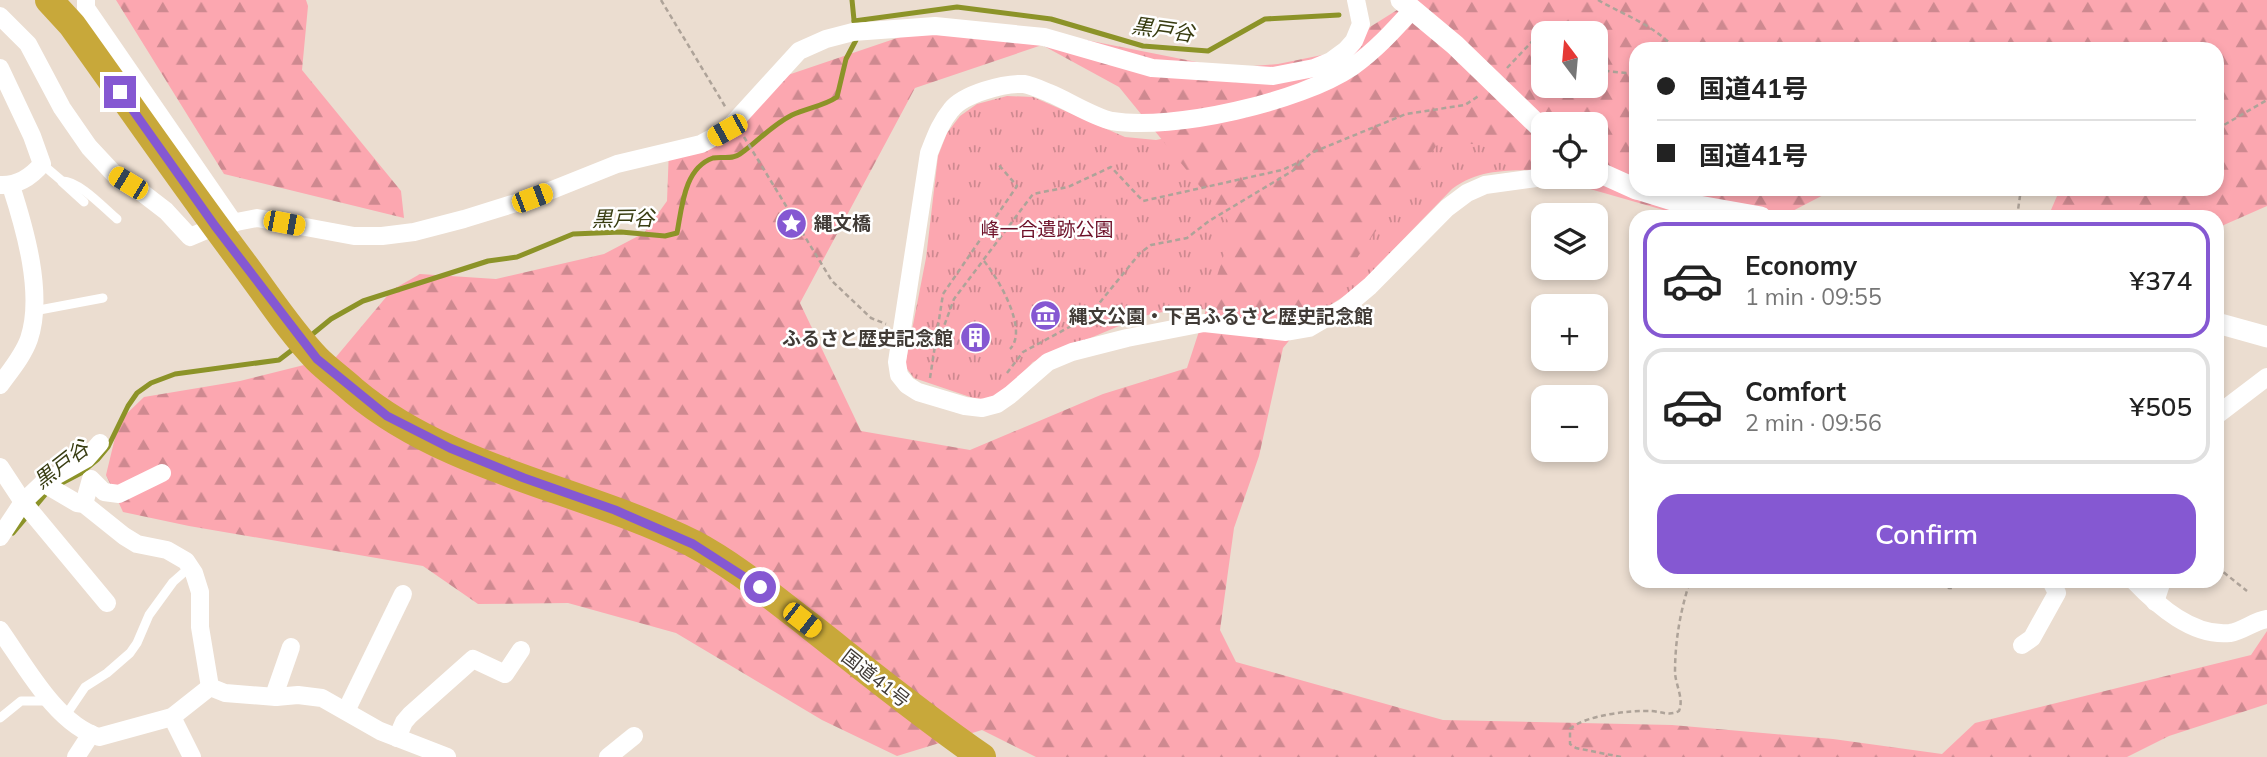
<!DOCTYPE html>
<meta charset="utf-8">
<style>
:root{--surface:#fff;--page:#f6f6f6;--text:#222;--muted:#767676;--line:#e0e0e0;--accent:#8558d2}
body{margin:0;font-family:Mulish,"Noto Sans JP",sans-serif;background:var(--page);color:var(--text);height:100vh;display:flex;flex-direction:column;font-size:26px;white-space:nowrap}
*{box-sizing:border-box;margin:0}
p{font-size:23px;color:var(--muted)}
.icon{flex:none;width:38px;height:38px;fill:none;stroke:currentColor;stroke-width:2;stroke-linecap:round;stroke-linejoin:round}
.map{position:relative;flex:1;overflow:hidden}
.drawer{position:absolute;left:1629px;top:210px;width:595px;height:378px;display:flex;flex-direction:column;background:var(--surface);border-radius:21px;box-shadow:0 4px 10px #0003}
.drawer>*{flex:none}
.top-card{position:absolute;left:1629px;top:42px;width:595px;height:154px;border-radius:21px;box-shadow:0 4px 10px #0003;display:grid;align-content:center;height:154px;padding:0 28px;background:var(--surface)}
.needle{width:46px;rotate:344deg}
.buttons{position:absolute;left:1531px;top:21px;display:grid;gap:14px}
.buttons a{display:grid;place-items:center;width:77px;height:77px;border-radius:14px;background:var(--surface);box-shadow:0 4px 10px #0003;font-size:35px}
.end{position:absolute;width:32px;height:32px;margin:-16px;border:9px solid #8558d2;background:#fff;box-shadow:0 0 0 4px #fff}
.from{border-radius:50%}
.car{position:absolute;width:21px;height:42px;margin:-21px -10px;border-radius:9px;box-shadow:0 0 5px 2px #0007;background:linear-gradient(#f5c518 24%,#345 0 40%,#f5c518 0 76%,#345 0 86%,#f5c518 0)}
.top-card b{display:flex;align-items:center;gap:24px;height:66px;font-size:26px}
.top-card b+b{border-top:2px solid var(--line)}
.top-card i{width:18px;height:18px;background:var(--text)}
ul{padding:12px 0 0;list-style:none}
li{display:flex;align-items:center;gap:21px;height:116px;margin:0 14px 10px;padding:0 14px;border:4px solid var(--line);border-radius:21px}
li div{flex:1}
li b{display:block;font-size:26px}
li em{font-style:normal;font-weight:600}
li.current{border-color:var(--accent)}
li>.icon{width:63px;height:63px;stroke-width:1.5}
.primary-button{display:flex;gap:14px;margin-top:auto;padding:14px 28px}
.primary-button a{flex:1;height:80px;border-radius:21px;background:var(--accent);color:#fff;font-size:28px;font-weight:600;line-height:80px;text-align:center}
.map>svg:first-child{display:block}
</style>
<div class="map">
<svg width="2267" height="757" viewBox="0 0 2267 757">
<defs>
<pattern id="grass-tufts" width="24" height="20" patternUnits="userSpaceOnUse" patternTransform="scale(1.75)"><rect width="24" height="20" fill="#fca7b0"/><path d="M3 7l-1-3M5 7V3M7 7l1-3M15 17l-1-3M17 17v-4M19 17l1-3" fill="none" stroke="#ce8990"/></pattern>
<pattern id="forest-firs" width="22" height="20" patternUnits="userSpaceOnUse" patternTransform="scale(1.75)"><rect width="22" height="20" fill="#fca7b0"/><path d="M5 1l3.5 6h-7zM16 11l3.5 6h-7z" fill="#ce8990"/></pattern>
</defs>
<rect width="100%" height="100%" fill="#ebddd0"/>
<path fill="url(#grass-tufts)" d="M1380 63 1543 169C1509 172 1482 167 1452 189L1355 289 1321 311 1296 315 1183 308 1143 316 1033 362 1005 391 988 399H976L914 378 905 366 926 258 938 156 947 133 960 116 977 104 1007 96 1033 97 1125 137 1156 140 1210 129Z"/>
<g fill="url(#forest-firs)" fill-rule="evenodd">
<path d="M116 0H306L308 6 302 70 401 191 404 218 224 174Z"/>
<path d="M1413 0H2267V206L2217 228V217H2048L2060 189H2217V49H1636V189H1835L1781 217H1688L1548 177H1596V124H1544L1543 175 1494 161 1490 145 1439 142 1354 262 1283 348 1259 456 1234 528 1220 630 1236 662 1443 720 1672 725 1833 739 1942 754 1975 723 2251 655 2267 631V704L2169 736 2127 757H1036L982 730 897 756 822 720 676 633 568 603 478 604 423 566 189 526 123 512 106 475 119 421 144 397 240 381 336 357 392 290 420 274 496 279 604 254 644 233 667 201 669 149 706 136 782 77 900 37 977 22 1071 37 1227 68 1278 64 1327 54ZM1544 33H1596V86H1544ZM1042 45 1119 87 1233 227 1187 368 1103 394 970 450 861 431 800 303 915 88Z"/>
</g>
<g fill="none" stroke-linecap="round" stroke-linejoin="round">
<g stroke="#8c9328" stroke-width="5">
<path d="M854 21 957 7 1051 19 1143 46 1208 51 1265 19 1339 15"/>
<path d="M309 337 331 319 363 301 488 261 517 257 573 234 621 232 665 236 677 233C682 207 684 168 713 158 722 156 732 160 740 154 757 142 772 125 792 115 807 108 824 106 837 97L846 59 856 40 852 0"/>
<path d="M58 485 81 473 98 459 108 447 128 406 137 393 151 383 175 374 279 360 296 347"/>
<path d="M13 533 49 490"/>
</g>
<g stroke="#aea399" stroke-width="2.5" stroke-dasharray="5 3.5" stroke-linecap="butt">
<path d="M661 0 726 108"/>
<path d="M1598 0C1624 15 1656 26 1675 49"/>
<path d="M1507 68 1541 32 1544 34"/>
<path d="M1596 70 1636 74"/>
<path d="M2217 129 2267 100"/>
<path d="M744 137 832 281 871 318 886 324"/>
<path d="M2017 217 2021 189"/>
<path d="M988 229 1001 238"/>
<path d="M984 261C998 278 1029 330 1010 349"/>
<path d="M936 337H940L954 299 1033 194 1068 187 1111 167 1143 201 1282 170 1302 161 1311 153 1406 114 1465 105 1480 95"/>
<path d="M1007 373 1023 352 1088 317 1140 253 1151 245 1187 238 1209 221 1294 170 1301 162"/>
<path d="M930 378 943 294 1017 186 998 164"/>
<path d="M2217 567 2247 591"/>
<path d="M1941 581 1949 588H1954L1959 581"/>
<path d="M1621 757 1576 748 1570 744V729C1585 715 1632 710 1652 711 1662 712 1670 716 1679 711 1684 699 1676 686 1675 673 1675 641 1680 612 1690 581"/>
</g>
<g stroke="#fff" stroke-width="9">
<path d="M42 164 62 181C78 180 105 209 117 219"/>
<path d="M62 182 84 202"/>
<path d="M34 311 103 298"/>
<path d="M66 715 85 687 107 673 130 653 137 643 149 615 173 582 190 567"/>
<path d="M0 718 21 701H51"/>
</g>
<g stroke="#fff" stroke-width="18">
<path d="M86 0V8L234 223"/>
<path d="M1413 9C1394 30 1375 51 1352 67 1300 102 1173 131 1112 121 1093 117 1067 100 1049 93 1042 90 1031 85 1024 84 1004 83 963 94 951 110 940 123 935 138 929 153L897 362 899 375 907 385 918 392 965 406 982 408 997 404 1010 395 1048 362 1072 352 1127 338 1204 323 1286 332 1309 328 1345 307 1370 286 1447 208 1467 193 1485 185 1544 177"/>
<path d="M0 16 28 44 62 108 89 147 116 176 140 191 166 211 190 237 216 226 257 218 354 236H382L414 232 464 219 532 198 617 164 701 144 727 130 799 51 826 39 853 32 935 26 1044 37 1152 68 1273 76 1314 68 1331 61 1346 50 1354 41 1361 24 1356 0"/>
<path d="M0 68 32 136 42 164C31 177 18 186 0 185"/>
<path d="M0 385C10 371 23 356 29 339 44 294 25 229 11 186"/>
<path d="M2217 415 2267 377"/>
<path d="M0 467 23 502 107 603"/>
<path d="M43 483 86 459 100 443"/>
<path d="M84 504 91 479 104 492 119 494 162 473"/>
<path d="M0 537 23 502 43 483 77 503 84 504 124 536 137 544 167 550 186 561 194 573 200 592V627L210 687"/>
<path d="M2134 581C2158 606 2193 637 2230 633 2243 631 2254 621 2267 619"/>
<path d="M2155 602 2162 581"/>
<path d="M0 630C25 665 56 724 99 737L172 717 210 687"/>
<path d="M2022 645 2032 638 2057 593 2051 581"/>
<path d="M210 687 225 693 276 697 298 695 322 698 380 731 447 757"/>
<path d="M276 697V690L291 647"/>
<path d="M346 711 403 594"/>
<path d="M172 717 192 757"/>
<path d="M397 738 404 722 410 715 473 659 505 674 521 650"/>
<path d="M76 757 91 734"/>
<path d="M608 757 634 736"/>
</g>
<g stroke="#fff" stroke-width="21">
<path d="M1401 0 1455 45 1544 131"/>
<path d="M1596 171 1636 189"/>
<path d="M1637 189 1682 203 1761 217"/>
<path d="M2217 323 2267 337"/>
</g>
<path stroke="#c8a83a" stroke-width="28" d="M49 0 72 25C128 103 183 183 240 259 265 292 289 330 317 359 328 370 342 380 354 391 448 470 583 489 692 543 734 565 772 597 810 626 866 670 922 716 982 757"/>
</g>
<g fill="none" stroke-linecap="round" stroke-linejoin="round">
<path stroke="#8558d2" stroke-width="9" d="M120 92 215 226 317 359 387 416 450 448 524 478 615 510 693 544 760 587"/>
</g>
<defs>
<symbol id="sight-disc" viewBox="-11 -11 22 22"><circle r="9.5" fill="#8558d2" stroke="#fff"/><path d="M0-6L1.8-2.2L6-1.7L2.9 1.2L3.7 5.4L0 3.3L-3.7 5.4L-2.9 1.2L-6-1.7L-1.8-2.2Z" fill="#fff"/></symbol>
<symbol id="museum-disc" viewBox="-11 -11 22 22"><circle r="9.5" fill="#8558d2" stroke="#fff"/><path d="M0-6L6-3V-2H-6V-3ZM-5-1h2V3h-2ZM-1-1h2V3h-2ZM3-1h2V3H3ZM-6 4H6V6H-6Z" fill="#fff"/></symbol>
<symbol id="building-disc" viewBox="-11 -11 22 22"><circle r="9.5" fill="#8558d2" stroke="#fff"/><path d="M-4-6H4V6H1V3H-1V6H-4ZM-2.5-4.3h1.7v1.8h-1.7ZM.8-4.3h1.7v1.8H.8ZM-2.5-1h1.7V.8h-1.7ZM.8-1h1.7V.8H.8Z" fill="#fff"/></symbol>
</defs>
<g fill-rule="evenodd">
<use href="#sight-disc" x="774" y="206" width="35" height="35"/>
<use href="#museum-disc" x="1028" y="298" width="35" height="35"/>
<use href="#building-disc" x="958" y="320" width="35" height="35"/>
</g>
<g text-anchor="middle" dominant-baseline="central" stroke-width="5" stroke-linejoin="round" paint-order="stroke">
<g font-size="19" font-weight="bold" fill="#413b36" stroke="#fff" text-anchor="start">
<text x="814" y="223">縄文橋</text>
<text x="1069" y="316">縄文公園・下呂ふるさと歴史記念館</text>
<text x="953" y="338" text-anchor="end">ふるさと歴史記念館</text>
</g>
<g font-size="19" fill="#6d1028" stroke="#fff">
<text x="1047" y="229">峰一合遺跡公園</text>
</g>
<g font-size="19" fill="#413b36" stroke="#fff">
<text transform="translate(876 678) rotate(38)">国道41号</text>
</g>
<g font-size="21" font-style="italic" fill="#393d12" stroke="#fff">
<text transform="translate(1163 29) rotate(8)">黒戸谷</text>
<text transform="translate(623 218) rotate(-1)">黒戸谷</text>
<text transform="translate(61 464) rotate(-38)">黒戸谷</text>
</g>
</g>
</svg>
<div class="buttons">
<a><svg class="needle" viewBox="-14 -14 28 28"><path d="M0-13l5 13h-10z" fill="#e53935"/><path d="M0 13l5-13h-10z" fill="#767676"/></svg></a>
<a><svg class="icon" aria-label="locate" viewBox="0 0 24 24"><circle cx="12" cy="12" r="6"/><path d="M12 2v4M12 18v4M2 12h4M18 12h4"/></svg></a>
<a><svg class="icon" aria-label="layers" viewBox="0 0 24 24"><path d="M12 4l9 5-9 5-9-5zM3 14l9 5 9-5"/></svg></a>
<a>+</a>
<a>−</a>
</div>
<i class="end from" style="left:760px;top:587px"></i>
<i class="end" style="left:120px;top:92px"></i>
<i class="car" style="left:727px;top:130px;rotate:241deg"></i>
<i class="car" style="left:128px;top:183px;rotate:301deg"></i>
<i class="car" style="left:532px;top:198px;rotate:69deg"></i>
<i class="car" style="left:284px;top:223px;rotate:101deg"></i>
<i class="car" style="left:802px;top:620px;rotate:128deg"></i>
<div class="top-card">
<b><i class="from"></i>国道41号</b>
<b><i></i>国道41号</b>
</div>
<section class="drawer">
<ul>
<li class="current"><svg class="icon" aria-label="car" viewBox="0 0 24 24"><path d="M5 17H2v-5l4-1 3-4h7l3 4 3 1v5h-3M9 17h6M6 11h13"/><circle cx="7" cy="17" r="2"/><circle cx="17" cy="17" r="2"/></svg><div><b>Economy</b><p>1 min · 09:55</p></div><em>¥374</em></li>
<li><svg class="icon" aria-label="car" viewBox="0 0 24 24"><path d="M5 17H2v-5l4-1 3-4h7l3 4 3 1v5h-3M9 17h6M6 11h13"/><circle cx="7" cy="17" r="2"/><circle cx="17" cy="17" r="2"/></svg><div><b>Comfort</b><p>2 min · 09:56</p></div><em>¥505</em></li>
</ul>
<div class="primary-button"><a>Confirm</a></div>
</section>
</div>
